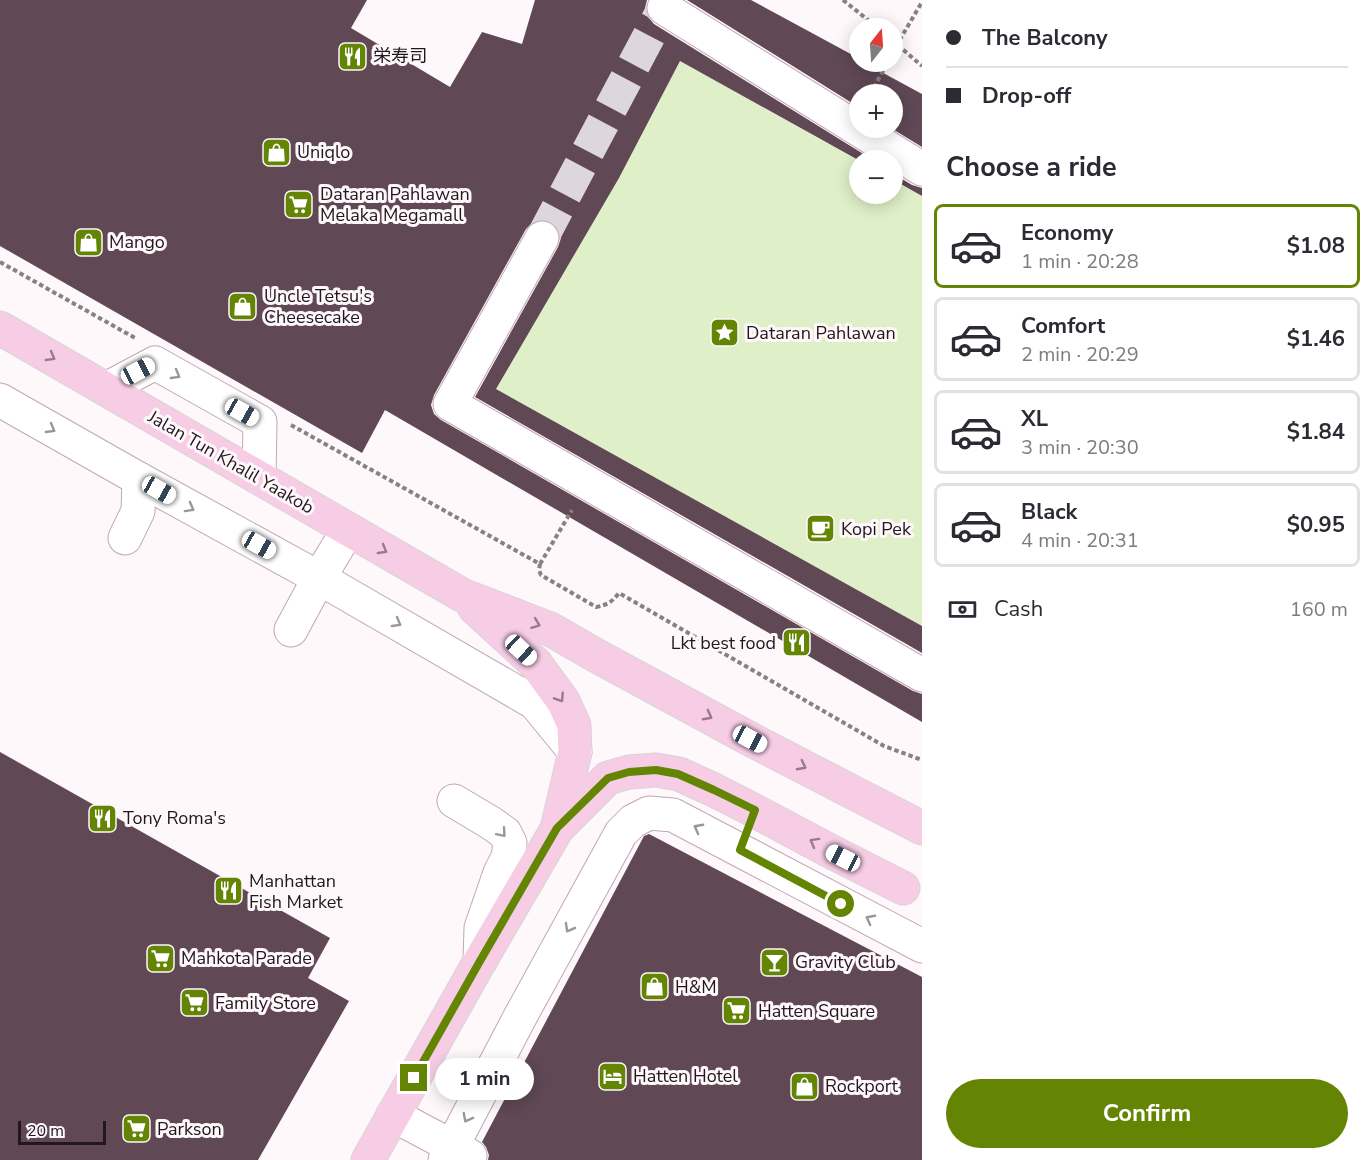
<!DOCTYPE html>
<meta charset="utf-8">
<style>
:root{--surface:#fff;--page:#f2f2f3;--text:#2b2b33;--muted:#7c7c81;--line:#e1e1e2;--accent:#638503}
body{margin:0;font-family:"Nunito Sans","Noto Sans SC",sans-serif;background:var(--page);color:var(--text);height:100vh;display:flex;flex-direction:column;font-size:22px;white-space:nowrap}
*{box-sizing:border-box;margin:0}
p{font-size:20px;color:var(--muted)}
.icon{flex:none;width:33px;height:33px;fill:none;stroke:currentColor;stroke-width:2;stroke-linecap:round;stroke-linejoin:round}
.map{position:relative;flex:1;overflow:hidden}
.side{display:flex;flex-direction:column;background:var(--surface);width:450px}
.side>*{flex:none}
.guide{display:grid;align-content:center;height:132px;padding:0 24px;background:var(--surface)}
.needle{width:39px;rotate:17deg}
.controls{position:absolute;left:849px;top:18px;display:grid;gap:12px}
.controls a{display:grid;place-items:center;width:54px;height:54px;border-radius:50%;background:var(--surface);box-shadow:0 3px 15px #0003;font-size:30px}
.scale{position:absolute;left:18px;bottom:15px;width:88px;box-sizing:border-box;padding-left:6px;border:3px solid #21171d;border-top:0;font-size:16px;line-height:21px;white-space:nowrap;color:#21171d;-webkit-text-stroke:4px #fef8fb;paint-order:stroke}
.end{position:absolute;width:27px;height:27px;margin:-14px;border:8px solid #638503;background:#fff;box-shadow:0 0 0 3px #fff}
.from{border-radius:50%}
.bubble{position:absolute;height:42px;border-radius:21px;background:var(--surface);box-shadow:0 3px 15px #0003;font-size:20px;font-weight:700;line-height:42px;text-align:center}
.car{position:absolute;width:18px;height:36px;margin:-18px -9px;border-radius:8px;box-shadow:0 0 4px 2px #0007;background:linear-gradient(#fff 24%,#345 0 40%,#fff 0 76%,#345 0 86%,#fff 0)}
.guide b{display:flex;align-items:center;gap:21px;height:57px;font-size:22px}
.guide b+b{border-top:2px solid var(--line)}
.guide i{width:15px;height:15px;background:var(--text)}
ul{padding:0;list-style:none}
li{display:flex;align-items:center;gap:18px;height:84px;margin:0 12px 9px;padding:0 12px;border:3px solid var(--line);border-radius:9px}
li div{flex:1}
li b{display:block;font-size:22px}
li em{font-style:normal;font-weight:700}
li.active{border-color:var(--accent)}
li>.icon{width:54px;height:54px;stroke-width:1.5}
h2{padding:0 24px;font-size:27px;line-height:72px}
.pay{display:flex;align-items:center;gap:15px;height:66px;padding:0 24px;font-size:22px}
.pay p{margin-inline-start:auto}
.button{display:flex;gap:12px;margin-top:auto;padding:12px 24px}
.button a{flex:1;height:69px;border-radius:36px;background:var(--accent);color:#fff;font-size:24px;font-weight:700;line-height:69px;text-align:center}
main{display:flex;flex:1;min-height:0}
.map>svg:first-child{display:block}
</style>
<main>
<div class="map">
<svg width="922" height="1160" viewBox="0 0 922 1160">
<rect width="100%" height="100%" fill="#fef8fb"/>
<path fill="#dff0c8" d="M680 61 859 161 860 194H892L893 179 922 196V626L496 389 619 178Z"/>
<g fill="#604855">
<path d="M0 0H367L351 28 450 87 482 32 522 44 535 0H647L645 8 647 16 654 24 873 160 860 161 680 61 619 178 496 389 922 626V653L475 397 558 247 561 238 558 229 551 221 542 219 533 222 526 229 434 395 431 405 434 414 441 420 913 691 922 694V722L385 410 362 453 0 246Z"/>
<path d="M687 0H751L860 59V62H863L922 94V147L891 128H892V94H860V108Z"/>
<path d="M892 173 912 185 922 188V196L892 179Z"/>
<path d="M0 752 330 938 308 978 349 1001 258 1160H0Z"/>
<path d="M649 834 922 977V1160H488L489 1155 486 1147 482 1142 644 836Z"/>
</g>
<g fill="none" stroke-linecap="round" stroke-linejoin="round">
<path stroke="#ddd6da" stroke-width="33" stroke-dasharray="33 16" stroke-linecap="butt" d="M542 238 668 0"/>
<defs>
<g id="minor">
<path d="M664 8 922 169"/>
<path d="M542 238 450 404 922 675"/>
<path d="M106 389 155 363 260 422 259 478"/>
<path d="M0 400 139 479 319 578 535 703 575 752"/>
<path d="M125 538 138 511 139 479"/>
<path d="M291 630 319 578 348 530"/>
<path d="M454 801 491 823 505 833 510 843 508 857 500 873 481 928 480 961"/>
<path d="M393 1115 470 1156"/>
<path d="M445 1160 520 1017 621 833 633 821 649 813 673 815 922 946"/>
</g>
<g id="major">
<path d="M0 328 462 595 550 629 597 656 750 739 858 795 922 828"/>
<path d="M474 607 536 664 563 701 574 725 575 752 557 829"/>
<path d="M368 1160 480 961 557 829 608 778 629 772 656 770 679 774 714 790 755 811 828 850 903 888"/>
</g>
</defs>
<use href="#minor" stroke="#c2a6b6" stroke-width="35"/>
<use href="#major" stroke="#d7d5d6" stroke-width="35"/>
<g stroke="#888084" stroke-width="4" stroke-dasharray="4.5 3" stroke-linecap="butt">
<path d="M843 0 878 28"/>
<path d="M892 40 922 66"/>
<path d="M892 53 922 2"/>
<path d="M870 94 888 62"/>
<path d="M0 262 135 338"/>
<path d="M291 425 540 564 539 570 541 575 596 607C607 605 612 602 619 593L884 746 922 760"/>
<path d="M540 564 572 510"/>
</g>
<use href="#minor" stroke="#fff" stroke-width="33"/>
<use href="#major" stroke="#f7cde6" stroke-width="33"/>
</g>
<defs><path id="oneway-chevron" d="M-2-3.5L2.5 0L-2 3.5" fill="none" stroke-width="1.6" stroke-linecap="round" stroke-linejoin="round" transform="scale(1.5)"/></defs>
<g stroke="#977b8c">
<use href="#oneway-chevron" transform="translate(51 357) rotate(30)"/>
<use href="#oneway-chevron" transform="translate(383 550) rotate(30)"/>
<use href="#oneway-chevron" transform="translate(536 624) rotate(21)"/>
<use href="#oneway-chevron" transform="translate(560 698) rotate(57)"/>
<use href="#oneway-chevron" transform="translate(708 716) rotate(28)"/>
<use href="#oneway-chevron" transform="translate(802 766) rotate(28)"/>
<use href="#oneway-chevron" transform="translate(814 842) rotate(-151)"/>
</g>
<g stroke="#9b9799">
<use href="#oneway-chevron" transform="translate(176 375) rotate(30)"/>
<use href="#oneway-chevron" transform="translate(51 429) rotate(30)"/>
<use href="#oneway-chevron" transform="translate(190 508) rotate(29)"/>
<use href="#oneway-chevron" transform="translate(397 623) rotate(30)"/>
<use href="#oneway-chevron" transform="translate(698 828) rotate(-152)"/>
<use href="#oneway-chevron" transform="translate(502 833) rotate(49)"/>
<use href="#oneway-chevron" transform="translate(870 919) rotate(-152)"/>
<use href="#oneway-chevron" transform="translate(569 928) rotate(119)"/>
<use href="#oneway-chevron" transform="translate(467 1118) rotate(118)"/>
</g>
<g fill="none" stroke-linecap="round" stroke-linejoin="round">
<path stroke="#638503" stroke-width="8" d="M414 1078 480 961 557 828 608 778 629 772 656 770 678 774 714 790 755 810 740 850 841 904"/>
</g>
<defs>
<symbol id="restaurant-square" viewBox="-11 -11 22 22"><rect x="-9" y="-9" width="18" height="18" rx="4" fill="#638503" stroke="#fef8fb"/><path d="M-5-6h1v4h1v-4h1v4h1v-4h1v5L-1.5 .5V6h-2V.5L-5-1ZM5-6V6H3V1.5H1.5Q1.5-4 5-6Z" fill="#fff"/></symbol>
<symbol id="shop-square" viewBox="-11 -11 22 22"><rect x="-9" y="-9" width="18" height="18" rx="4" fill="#638503" stroke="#fef8fb"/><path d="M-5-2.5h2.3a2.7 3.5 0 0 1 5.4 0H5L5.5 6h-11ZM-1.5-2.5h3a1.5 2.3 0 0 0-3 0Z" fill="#fff"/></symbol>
<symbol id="supermarket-square" viewBox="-11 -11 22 22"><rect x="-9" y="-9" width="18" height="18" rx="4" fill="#638503" stroke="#fef8fb"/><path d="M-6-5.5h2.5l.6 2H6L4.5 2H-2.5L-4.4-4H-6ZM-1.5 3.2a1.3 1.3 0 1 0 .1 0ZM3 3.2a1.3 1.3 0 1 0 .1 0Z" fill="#fff"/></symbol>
<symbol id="sight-square" viewBox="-11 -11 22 22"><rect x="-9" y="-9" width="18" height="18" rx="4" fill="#638503" stroke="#fef8fb"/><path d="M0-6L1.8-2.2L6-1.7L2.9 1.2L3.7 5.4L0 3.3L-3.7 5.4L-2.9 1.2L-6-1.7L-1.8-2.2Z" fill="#fff"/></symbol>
<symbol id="cafe-square" viewBox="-11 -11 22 22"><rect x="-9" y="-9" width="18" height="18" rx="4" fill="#638503" stroke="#fef8fb"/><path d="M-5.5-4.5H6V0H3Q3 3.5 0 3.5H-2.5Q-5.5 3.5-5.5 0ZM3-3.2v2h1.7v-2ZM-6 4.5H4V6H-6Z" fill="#fff"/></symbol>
<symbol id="bar-square" viewBox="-11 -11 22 22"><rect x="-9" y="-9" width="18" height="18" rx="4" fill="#638503" stroke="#fef8fb"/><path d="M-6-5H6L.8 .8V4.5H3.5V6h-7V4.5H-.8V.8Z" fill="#fff"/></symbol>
<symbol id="hotel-square" viewBox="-11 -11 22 22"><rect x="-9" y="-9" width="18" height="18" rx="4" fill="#638503" stroke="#fef8fb"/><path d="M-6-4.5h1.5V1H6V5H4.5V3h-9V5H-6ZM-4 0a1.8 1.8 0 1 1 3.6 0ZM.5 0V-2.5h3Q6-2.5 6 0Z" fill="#fff"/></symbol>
</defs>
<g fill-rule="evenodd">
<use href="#restaurant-square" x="336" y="40" width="33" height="33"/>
<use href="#shop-square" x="260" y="136" width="33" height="33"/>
<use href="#supermarket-square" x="282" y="188" width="33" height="33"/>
<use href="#shop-square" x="72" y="226" width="33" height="33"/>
<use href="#shop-square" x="226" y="290" width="33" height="33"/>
<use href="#sight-square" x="708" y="316" width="33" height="33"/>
<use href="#cafe-square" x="804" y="512" width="33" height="33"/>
<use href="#restaurant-square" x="780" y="626" width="33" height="33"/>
<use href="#restaurant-square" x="86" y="802" width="33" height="33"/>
<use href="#restaurant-square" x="212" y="874" width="33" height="33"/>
<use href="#supermarket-square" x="144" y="942" width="33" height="33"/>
<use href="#bar-square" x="758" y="946" width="33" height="33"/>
<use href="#shop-square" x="638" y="970" width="33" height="33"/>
<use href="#supermarket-square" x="178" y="986" width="33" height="33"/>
<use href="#supermarket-square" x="720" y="994" width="33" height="33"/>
<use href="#hotel-square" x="596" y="1060" width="33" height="33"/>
<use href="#shop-square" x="788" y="1070" width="33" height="33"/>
<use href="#supermarket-square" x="120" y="1112" width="33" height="33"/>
</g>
<g text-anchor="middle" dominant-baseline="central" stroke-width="6" stroke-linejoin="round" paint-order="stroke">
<g font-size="18" fill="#21171d" stroke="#fef8fb" text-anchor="start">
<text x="373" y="56">栄寿司</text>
<text x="297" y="152">Uniqlo</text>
<text x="320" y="194">Dataran Pahlawan<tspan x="320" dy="21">Melaka Megamall</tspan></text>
<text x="109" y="242">Mango</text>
<text x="264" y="296">Uncle Tetsu's<tspan x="264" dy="21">Cheesecake</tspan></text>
<text x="746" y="333">Dataran Pahlawan</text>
<text x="841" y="529">Kopi Pek</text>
<text x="776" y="643" text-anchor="end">Lkt best food</text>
<text x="123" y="818">Tony Roma's</text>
<text x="249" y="881">Manhattan<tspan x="249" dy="21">Fish Market</tspan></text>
<text x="181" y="958">Mahkota Parade</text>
<text x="795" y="962">Gravity Club</text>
<text x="675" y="987">H&amp;M</text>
<text x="215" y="1003">Family Store</text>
<text x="758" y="1011">Hatten Square</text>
<text x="633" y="1076">Hatten Hotel</text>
<text x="825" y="1086">Rockport</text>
<text x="157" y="1129">Parkson</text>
</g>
<g font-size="18" fill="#21171d" stroke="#fef8fb">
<text transform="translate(231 462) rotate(30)">Jalan Tun Khalil Yaakob</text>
</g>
</g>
</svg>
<div class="controls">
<a><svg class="needle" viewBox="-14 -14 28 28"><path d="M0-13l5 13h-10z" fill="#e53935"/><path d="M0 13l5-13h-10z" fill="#7c7c81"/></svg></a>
<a>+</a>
<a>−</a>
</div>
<div class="scale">20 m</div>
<i class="end from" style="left:841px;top:904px"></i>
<i class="end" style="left:414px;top:1078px"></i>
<div class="bubble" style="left:435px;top:1058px;width:99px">1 min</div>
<i class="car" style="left:138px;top:371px;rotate:62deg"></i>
<i class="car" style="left:242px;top:412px;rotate:119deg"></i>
<i class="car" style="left:159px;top:490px;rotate:119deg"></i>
<i class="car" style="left:259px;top:545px;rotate:119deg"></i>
<i class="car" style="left:521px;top:650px;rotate:133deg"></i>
<i class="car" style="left:750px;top:739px;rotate:118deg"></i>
<i class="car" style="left:843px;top:858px;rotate:297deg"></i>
</div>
<section class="side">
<div class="guide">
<b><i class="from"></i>The Balcony</b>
<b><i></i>Drop-off</b>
</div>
<h2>Choose a ride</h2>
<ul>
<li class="active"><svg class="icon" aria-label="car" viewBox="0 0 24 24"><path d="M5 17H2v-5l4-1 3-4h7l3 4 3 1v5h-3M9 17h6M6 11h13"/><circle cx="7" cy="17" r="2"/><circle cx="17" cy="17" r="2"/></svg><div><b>Economy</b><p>1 min · 20:28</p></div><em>$1.08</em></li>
<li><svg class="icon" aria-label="car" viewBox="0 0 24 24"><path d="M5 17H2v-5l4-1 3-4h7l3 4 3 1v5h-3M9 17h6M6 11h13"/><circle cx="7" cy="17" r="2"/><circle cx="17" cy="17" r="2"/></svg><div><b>Comfort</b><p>2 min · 20:29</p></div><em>$1.46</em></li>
<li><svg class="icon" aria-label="car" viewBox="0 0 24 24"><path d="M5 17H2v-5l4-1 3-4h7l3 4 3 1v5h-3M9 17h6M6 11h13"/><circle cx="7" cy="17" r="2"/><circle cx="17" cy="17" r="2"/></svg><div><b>XL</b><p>3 min · 20:30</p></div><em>$1.84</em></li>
<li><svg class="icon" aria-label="car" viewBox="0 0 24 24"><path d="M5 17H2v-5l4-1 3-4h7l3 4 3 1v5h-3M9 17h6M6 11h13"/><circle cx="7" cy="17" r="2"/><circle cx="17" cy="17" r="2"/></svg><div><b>Black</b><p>4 min · 20:31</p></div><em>$0.95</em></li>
</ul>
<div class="pay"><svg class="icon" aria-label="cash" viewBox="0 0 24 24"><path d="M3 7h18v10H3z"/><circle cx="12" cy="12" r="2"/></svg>Cash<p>160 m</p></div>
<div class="button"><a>Confirm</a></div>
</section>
</main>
